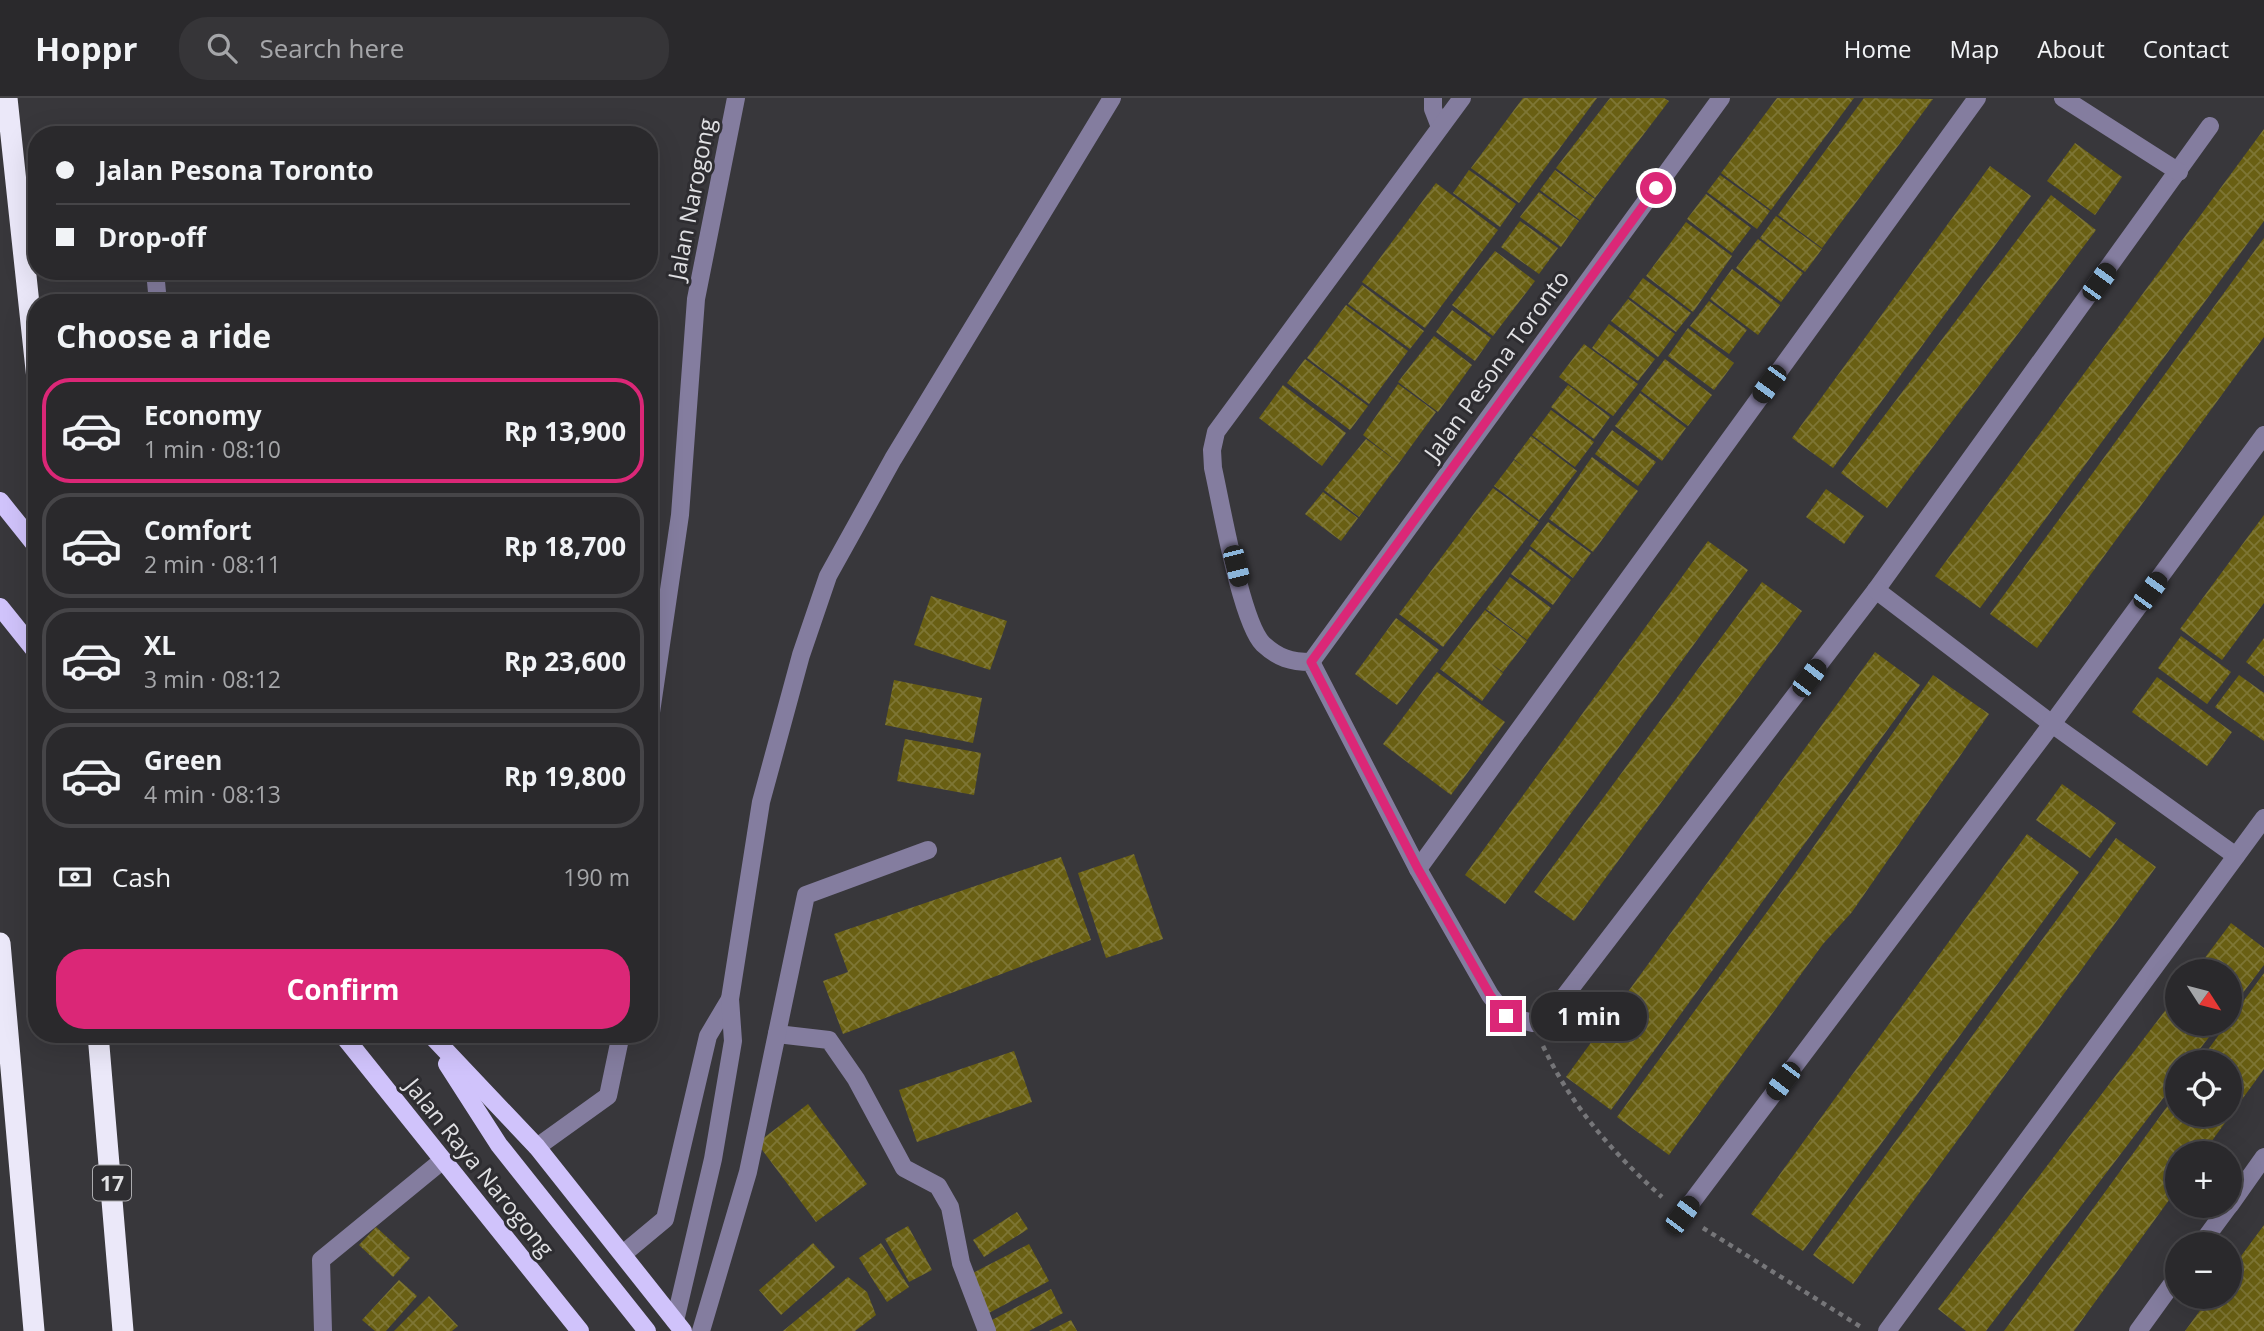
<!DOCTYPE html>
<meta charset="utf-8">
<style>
:root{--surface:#2a292c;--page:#363538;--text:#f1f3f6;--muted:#a5a6a9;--line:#464548;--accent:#db2777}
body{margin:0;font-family:"Open Sans",sans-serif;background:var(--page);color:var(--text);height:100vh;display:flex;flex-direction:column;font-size:26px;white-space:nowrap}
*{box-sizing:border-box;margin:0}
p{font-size:23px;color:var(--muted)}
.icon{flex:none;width:38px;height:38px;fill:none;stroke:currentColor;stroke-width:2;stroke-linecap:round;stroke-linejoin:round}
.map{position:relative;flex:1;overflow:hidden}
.sheet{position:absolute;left:28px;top:196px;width:630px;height:749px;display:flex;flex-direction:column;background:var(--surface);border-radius:28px;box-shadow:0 7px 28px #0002,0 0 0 2px var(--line)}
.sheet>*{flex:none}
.banner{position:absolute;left:28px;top:28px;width:630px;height:154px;border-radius:28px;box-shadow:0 7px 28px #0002,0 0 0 2px var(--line);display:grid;align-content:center;height:154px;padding:0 28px;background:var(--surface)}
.needle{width:46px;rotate:126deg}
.tools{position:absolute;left:2165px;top:861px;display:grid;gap:14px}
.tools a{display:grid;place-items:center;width:77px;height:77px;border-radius:50%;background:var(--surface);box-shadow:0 7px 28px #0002,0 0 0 2px var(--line);font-size:35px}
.end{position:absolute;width:32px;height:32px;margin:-16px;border:9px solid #db2777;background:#fff;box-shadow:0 0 0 4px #fff}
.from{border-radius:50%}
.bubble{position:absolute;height:49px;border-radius:24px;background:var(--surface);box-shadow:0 7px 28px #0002,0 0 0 2px var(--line);font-size:23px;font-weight:700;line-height:49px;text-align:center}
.car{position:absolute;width:21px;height:42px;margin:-21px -10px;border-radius:9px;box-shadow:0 0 5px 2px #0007;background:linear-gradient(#222 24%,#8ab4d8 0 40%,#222 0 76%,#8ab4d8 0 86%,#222 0)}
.banner b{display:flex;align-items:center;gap:24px;height:66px;font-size:26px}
.banner b+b{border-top:2px solid var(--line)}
.banner i{width:18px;height:18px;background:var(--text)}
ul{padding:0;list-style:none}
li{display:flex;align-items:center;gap:21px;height:105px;margin:0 14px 10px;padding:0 14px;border:4px solid var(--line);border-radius:28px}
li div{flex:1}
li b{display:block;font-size:26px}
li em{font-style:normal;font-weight:700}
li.selected{border-color:var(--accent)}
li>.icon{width:63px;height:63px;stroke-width:1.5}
h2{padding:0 28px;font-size:32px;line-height:84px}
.pay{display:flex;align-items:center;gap:18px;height:77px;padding:0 28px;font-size:26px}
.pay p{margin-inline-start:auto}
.button{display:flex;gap:14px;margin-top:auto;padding:14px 28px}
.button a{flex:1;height:80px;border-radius:28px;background:var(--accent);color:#fff;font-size:28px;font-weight:700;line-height:80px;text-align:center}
header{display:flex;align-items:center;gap:42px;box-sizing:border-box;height:98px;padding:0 35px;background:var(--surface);border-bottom:2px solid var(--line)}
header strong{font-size:33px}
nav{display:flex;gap:38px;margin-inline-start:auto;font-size:24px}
.search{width:490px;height:63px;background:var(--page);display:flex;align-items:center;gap:18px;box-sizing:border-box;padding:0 24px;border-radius:28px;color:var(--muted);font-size:26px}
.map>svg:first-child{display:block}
</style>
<header>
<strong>Hoppr</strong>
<div class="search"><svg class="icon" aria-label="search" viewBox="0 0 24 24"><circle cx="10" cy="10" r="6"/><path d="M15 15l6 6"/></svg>Search here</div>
<nav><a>Home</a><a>Map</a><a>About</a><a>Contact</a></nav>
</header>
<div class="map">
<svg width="2264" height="1233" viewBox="0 0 2264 1233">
<defs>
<pattern id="building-cross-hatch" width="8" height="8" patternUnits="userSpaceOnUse" patternTransform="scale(1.75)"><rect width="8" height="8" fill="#695f13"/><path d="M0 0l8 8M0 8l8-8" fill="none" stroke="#7e7635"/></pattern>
</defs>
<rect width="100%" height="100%" fill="#38373b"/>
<g fill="url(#building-cross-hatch)">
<path d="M1523 0H1597L1519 105 1471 70Z"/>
<path d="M1610 0H1664L1669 3 1595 100 1556 70Z"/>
<path d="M1777 0H1854L1771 112 1721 75Z"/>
<path d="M1864 0 1933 1 1822 150 1778 117Z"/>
<path d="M2264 31V123L1980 510 1935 478Z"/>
<path d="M2075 45 2122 79 2095 117 2047 83Z"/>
<path d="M1990 68 2031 98 1833 370 1792 340Z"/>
<path d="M1469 72 1516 106 1500 129 1453 95Z"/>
<path d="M1555 72 1595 101 1580 122 1540 92Z"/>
<path d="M1720 77 1770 113 1757 131 1707 94Z"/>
<path d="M1436 85 1498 132 1425 230 1362 184Z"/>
<path d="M1539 94 1579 123 1561 149 1520 119Z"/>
<path d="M1706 96 1751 130 1732 155 1687 121Z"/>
<path d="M2051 97 2096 132 1887 410 1841 375Z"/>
<path d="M1776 118 1822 151 1805 174 1760 140Z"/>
<path d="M1520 123 1558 150 1539 176 1501 149Z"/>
<path d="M1686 124 1732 158 1693 214 1646 178Z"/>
<path d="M2264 140V239L2037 550 1990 516Z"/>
<path d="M1758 141 1803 175 1781 204 1736 170Z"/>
<path d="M1495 153 1535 183 1493 238 1452 207Z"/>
<path d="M1732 171 1780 207 1758 237 1710 201Z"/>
<path d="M1643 180 1691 215 1676 234 1629 199Z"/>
<path d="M1362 187 1424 233 1410 251 1348 206Z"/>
<path d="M1628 201 1675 236 1658 259 1611 223Z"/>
<path d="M1709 203 1747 232 1729 256 1690 228Z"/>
<path d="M1346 207 1408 253 1369 306 1307 260Z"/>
<path d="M1452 212 1491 240 1475 263 1436 234Z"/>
<path d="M1609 226 1655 261 1638 283 1592 250Z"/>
<path d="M1688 230 1734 265 1714 292 1668 258Z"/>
<path d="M1434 238 1472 267 1438 314 1398 284Z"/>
<path d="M1584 246 1638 286 1613 318 1559 279Z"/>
<path d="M1305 261 1368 308 1350 332 1287 285Z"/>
<path d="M1665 261 1712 297 1688 328 1641 293Z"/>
<path d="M1398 286 1436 314 1399 365 1363 337Z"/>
<path d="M1283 287 1346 335 1322 368 1259 320Z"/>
<path d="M1568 287 1610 319 1594 341 1551 309Z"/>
<path d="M1640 295 1686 330 1662 363 1615 328Z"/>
<path d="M1551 312 1594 344 1575 369 1532 337Z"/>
<path d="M1612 332 1656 364 1638 388 1595 356Z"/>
<path d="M1531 338 1577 373 1539 422 1494 388 1514 362 1528 372 1514 361Z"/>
<path d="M1366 341 1399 365 1359 419 1324 392Z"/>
<path d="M1592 359 1638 393 1593 454 1549 421Z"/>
<path d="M1493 390 1539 424 1443 549 1399 516Z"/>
<path d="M1826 391 1864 418 1844 446 1806 419Z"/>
<path d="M1323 394 1358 420 1341 443 1305 416Z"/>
<path d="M2264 417V505L2222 562 2180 531Z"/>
<path d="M1548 424 1591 455 1573 480 1530 448Z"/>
<path d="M1708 443 1748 472 1505 806 1465 777Z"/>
<path d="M1530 451 1571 482 1553 507 1511 476Z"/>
<path d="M1510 479 1551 510 1527 542 1486 511Z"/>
<path d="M1762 484 1802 513 1574 823 1534 794Z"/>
<path d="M931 498 1007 523 990 572 914 547Z"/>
<path d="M1485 512 1527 543 1503 574 1489 564 1503 575 1482 603 1440 571Z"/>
<path d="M1396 520 1439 552 1397 607 1355 576Z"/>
<path d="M2181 538 2231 574 2207 606 2158 570Z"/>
<path d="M2264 540V578L2246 564Z"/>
<path d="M1875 554 1920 587 1611 1012 1566 979Z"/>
<path d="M1437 574 1505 624 1451 697 1383 646Z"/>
<path d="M1933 577 1989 616 1852 814 1823 846 1669 1057 1617 1019 1796 774Z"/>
<path d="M2239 577 2264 595V643L2215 609Z"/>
<path d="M2157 579 2232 634 2207 668 2132 614Z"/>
<path d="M894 582 982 600 973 645 885 627Z"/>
<path d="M905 641 981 655 974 697 897 683Z"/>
<path d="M2062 686 2116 725 2090 760 2036 722Z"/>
<path d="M2027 736 2079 774 1803 1153 1751 1116Z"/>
<path d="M2116 740 2156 769 1853 1186 1813 1157Z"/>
<path d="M1134 756 1163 841 1106 860 1078 775Z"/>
<path d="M1061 759 1091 842 843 936 823 883 848 874 834 836Z"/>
<path d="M2231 825 2264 850V867L2230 912V873H2195Z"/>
<path d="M2264 875V971L2230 1018 2203 1055H2177V1091L2074 1233H2004L2177 995V1017H2230V964H2199Z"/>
<path d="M2177 897V926H2219L2190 964H2177V982L1986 1233H1966L1938 1211Z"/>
<path d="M1014 953 1032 1004 917 1044 899 992Z"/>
<path d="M808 1006 867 1086 816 1124 757 1045Z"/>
<path d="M1017 1114 1028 1131 984 1159 973 1142Z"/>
<path d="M2264 1127V1233H2185L2210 1199H2230V1173Z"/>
<path d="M908 1128 932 1172 909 1184 885 1141Z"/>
<path d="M376 1129 410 1160 393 1179 359 1147Z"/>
<path d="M813 1145 835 1169 781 1217 759 1192Z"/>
<path d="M881 1145 909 1189 887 1204 859 1160Z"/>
<path d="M1029 1146 1049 1183 987 1216 967 1178Z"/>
<path d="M848 1179 867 1194 876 1217 855 1233H783Z"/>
<path d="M399 1182 417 1198 386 1233H375L362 1222Z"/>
<path d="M1051 1191 1063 1215 1029 1233H995L990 1223Z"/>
<path d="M429 1198 458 1228 452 1233H394Z"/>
<path d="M1071 1222 1077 1233H1049Z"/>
</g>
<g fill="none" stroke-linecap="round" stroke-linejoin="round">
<g stroke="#767679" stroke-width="4.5" stroke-dasharray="5 5" stroke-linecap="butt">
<path d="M1543 948C1571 1008 1613 1055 1662 1099"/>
<path d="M1703 1130 1861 1229"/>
</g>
<g stroke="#847d9f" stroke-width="18">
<path d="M1433 0V11L1440 29"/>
<path d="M1462 0 1216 334 1212 352 1213 370C1221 405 1241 524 1263 546 1278 560 1291 564 1311 564L1418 771 1490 897 1506 918 1533 925 1554 912 1876 492 2210 28"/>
<path d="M2063 0 2179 74"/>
<path d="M143 35V37"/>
<path d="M155 173 158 205"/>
<path d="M1876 492 2052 626 2236 758"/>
<path d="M1311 564 1721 0"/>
<path d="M649 628 680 417 696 201 736 0"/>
<path d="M1418 771 1977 0"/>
<path d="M777 936 829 942 856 981 904 1070 938 1088 950 1109 961 1165 987 1233"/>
<path d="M537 1049 608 998 621 936"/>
<path d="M2230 1107 2264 1059"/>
<path d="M1682 1117 2052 626 2264 337"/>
<path d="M2201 1146 2229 1108"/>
<path d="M623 1156 665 1121 708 938 730 901"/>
<path d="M675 1223 713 1061 733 943 730 901 761 704 801 557 828 478 893 361 1112 0"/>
<path d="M323 1233 321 1162 443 1062"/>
<path d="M701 1233 748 1074 806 797 928 752"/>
<path d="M1887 1233 2264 720"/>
<path d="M2138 1233 2177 1179"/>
</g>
<g stroke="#d0c3fb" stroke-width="18">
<path d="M0 403 37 449"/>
<path d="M0 509 37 555"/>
<path d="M342 936 580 1233"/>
<path d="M430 936 537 1049 683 1233"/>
<path d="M447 966 499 1047 647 1233"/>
</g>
<g stroke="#ebe8f9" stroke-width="21">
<path d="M7 0 37 281"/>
<path d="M0 845 34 1233"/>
<path d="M98 936 123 1233"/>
</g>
</g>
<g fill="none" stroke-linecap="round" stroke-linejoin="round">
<path stroke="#db2777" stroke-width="9" d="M1506 918 1490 897 1418 771 1311 564 1656 90"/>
</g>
<g text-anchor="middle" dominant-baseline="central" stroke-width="6" stroke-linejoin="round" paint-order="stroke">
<rect fill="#2e2d31" stroke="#ababae" stroke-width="2" x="93" y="1067.5" width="38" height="35" rx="5"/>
<g font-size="21" font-weight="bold" fill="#e1e1e4">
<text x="112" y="1085">17</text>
</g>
<g font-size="23" fill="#e1e1e4" stroke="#2e2d31">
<text transform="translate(691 101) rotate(-79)">Jalan Narogong</text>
<text transform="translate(1496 267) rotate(-54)">Jalan Pesona Toronto</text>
<text transform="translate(480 1069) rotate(51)">Jalan Raya Narogong</text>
</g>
</g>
</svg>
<div class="tools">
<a><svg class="needle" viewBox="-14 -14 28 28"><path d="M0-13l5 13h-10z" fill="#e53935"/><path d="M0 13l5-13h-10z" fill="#a5a6a9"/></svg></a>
<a><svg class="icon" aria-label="locate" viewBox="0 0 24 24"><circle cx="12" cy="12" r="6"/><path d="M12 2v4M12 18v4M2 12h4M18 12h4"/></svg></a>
<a>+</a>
<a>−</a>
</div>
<i class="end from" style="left:1656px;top:90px"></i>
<i class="end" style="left:1506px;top:918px"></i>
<div class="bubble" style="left:1531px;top:894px;width:116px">1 min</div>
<i class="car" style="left:2099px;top:184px;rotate:36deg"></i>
<i class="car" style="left:1769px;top:286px;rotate:216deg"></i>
<i class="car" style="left:1236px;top:468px;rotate:166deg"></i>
<i class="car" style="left:2150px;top:493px;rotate:36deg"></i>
<i class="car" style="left:1809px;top:580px;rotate:37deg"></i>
<i class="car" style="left:1783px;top:983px;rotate:217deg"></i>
<i class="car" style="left:1682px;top:1117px;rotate:37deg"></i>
<div class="banner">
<b><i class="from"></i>Jalan Pesona Toronto</b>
<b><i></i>Drop-off</b>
</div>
<section class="sheet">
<h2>Choose a ride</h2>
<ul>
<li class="selected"><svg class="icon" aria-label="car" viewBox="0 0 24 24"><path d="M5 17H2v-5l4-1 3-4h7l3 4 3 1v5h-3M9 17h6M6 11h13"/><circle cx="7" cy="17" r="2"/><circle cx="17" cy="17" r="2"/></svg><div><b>Economy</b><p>1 min · 08:10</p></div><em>Rp 13,900</em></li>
<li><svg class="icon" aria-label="car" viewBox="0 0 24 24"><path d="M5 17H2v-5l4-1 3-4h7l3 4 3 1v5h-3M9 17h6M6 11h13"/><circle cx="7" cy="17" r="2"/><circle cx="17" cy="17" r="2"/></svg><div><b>Comfort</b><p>2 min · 08:11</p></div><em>Rp 18,700</em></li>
<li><svg class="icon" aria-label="car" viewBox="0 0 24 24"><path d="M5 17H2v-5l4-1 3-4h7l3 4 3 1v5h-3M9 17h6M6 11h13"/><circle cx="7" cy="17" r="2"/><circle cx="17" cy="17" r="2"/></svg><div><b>XL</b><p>3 min · 08:12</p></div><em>Rp 23,600</em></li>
<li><svg class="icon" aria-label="car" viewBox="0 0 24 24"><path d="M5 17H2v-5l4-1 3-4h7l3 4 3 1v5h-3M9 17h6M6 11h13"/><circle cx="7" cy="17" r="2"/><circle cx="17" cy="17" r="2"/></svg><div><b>Green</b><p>4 min · 08:13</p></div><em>Rp 19,800</em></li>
</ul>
<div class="pay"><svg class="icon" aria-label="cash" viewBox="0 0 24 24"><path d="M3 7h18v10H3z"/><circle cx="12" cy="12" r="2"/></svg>Cash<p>190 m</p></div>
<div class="button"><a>Confirm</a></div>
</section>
</div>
